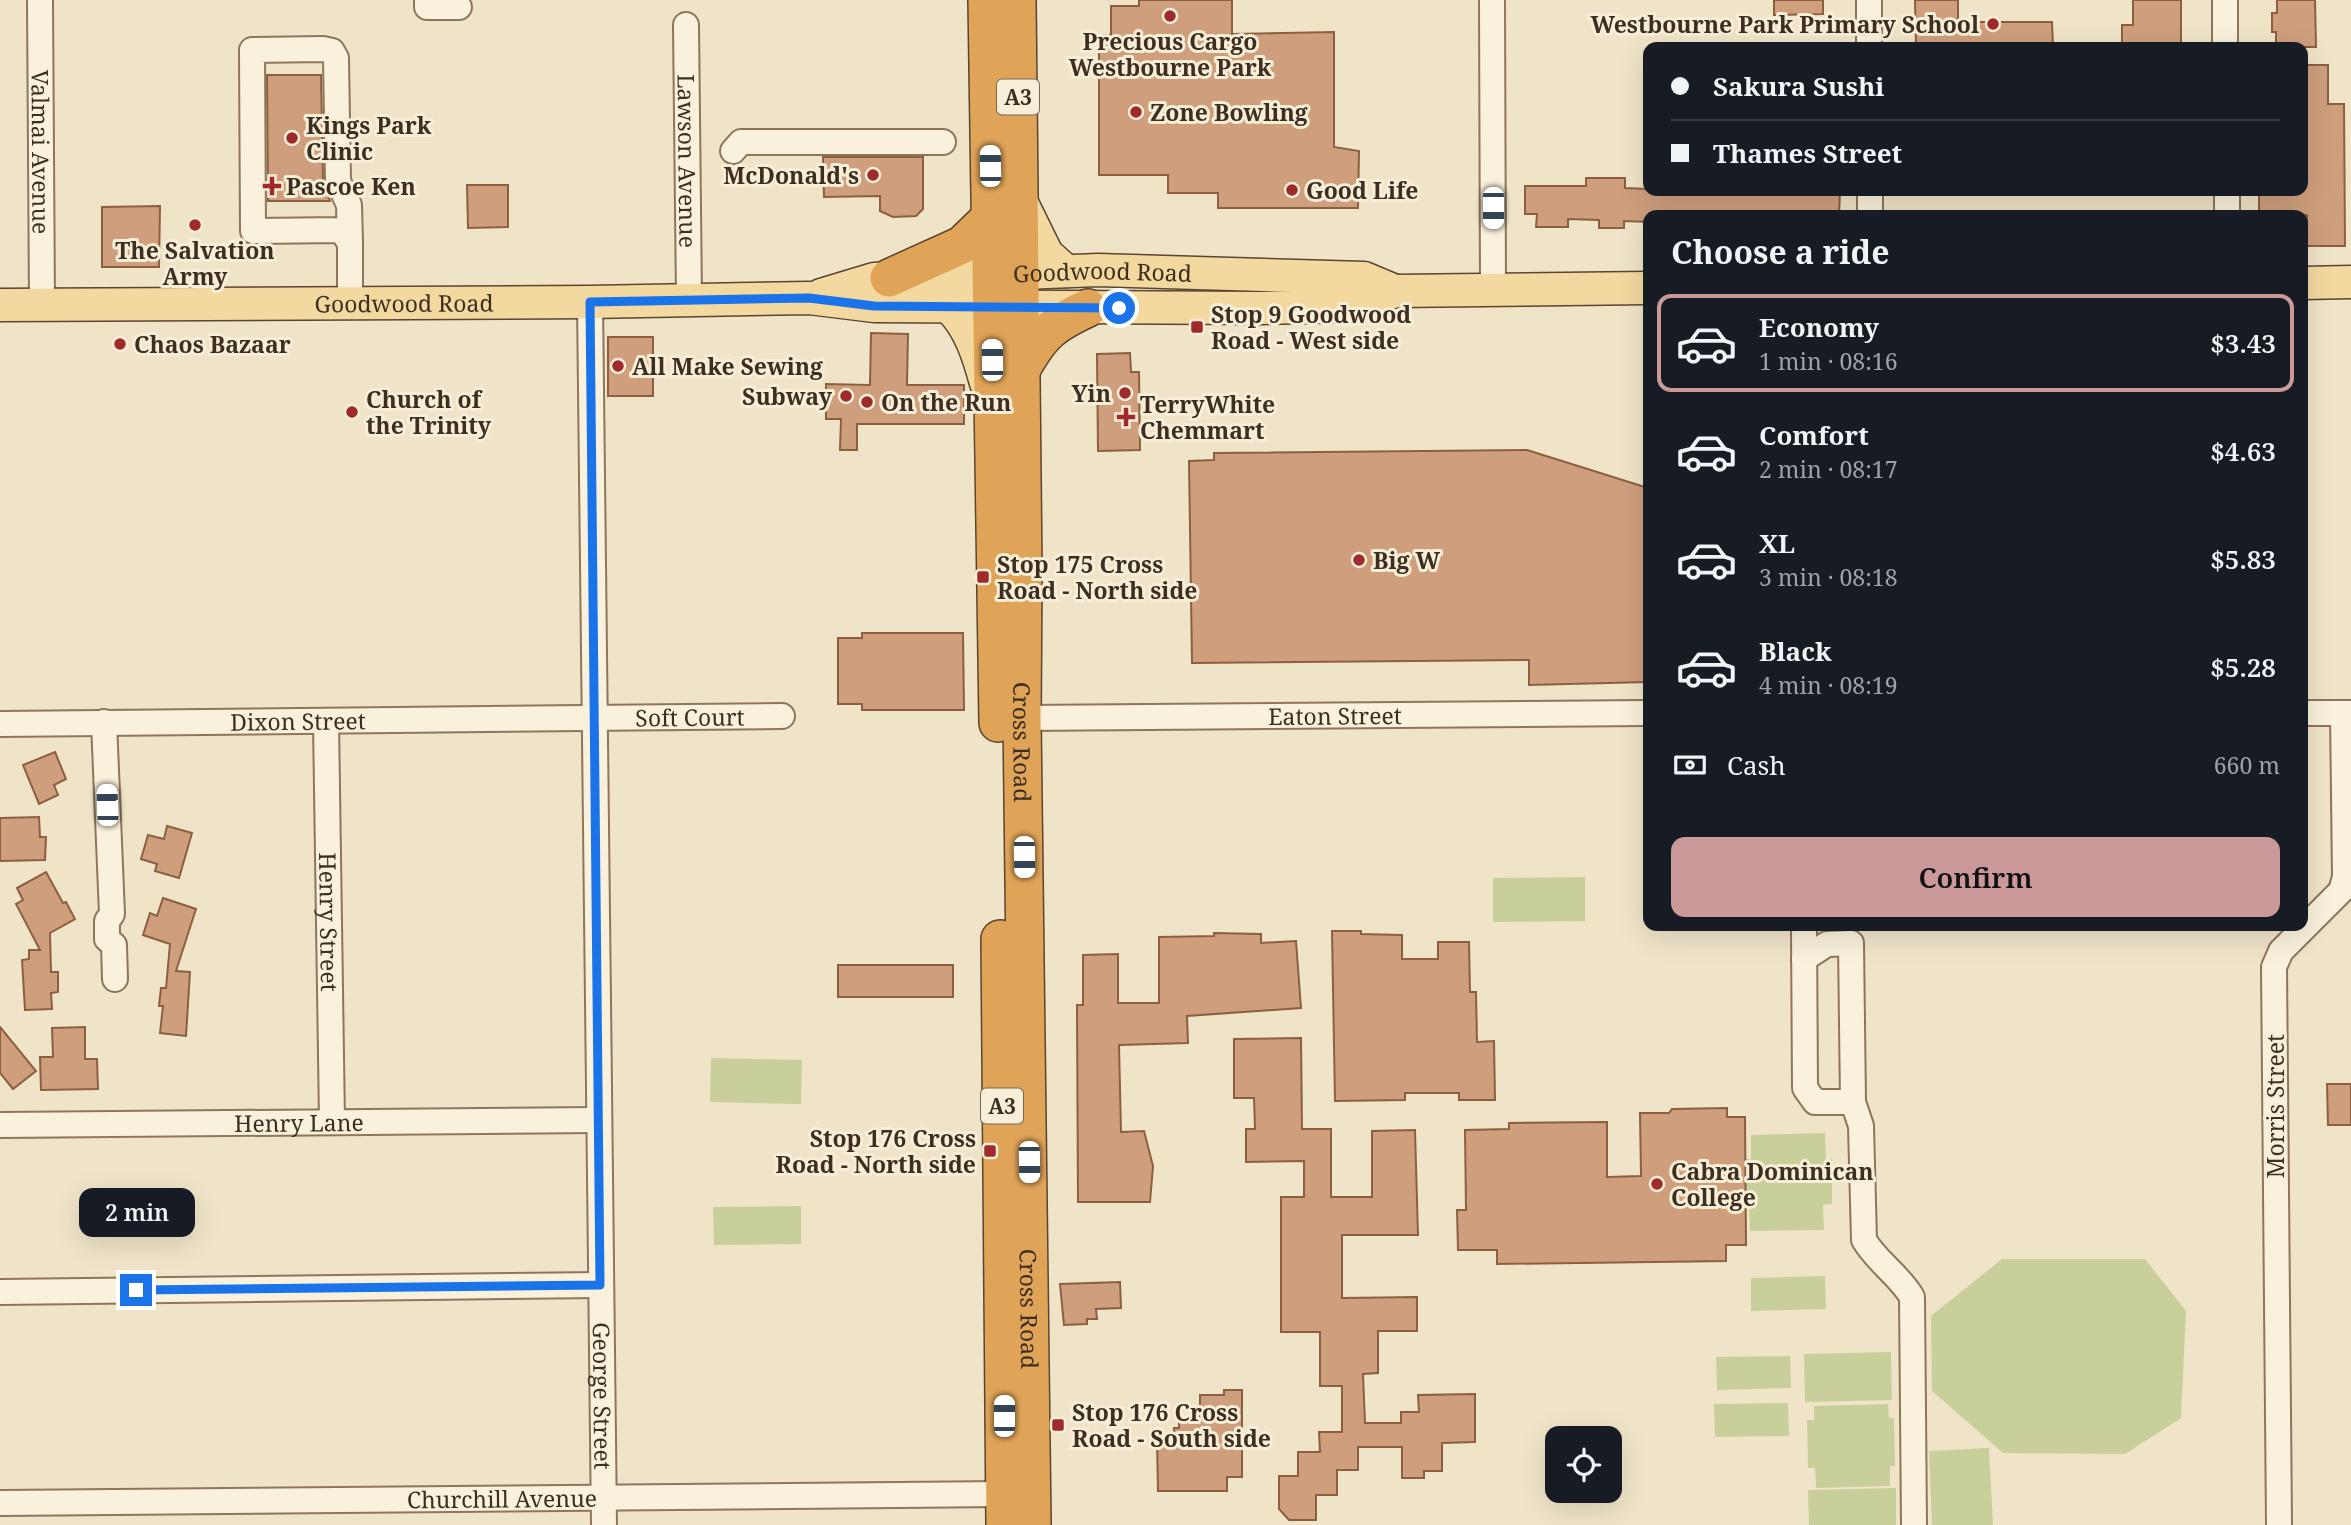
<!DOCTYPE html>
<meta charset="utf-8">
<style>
:root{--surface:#171b24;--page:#242831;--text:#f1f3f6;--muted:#9ea1a6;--line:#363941;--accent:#cc999b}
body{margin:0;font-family:"Noto Serif",serif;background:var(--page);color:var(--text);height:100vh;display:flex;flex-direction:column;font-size:26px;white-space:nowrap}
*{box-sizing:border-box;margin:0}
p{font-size:23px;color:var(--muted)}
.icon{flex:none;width:38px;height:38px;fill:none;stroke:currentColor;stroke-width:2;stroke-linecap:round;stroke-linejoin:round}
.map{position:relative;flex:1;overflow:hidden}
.drawer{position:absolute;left:1643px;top:210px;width:665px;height:721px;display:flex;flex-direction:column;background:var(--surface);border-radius:14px;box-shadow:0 7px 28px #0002}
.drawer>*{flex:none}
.guide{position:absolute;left:1643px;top:42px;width:665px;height:154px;border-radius:14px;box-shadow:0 7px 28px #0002;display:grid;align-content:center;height:154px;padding:0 28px;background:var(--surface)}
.tools{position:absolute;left:1545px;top:1426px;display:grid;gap:14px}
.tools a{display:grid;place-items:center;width:77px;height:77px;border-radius:14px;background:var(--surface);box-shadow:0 7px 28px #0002;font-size:35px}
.end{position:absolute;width:32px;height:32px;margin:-16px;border:9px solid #1a73e8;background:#fff;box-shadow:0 0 0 4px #fff}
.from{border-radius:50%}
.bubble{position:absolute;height:49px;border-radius:14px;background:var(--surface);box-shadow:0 7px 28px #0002;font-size:23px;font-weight:600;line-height:49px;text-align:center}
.car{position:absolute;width:21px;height:42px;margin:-21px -10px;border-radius:9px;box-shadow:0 0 5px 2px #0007;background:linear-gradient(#fff 24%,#345 0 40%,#fff 0 76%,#345 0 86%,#fff 0)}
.guide b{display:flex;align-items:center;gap:24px;height:66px;font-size:26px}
.guide b+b{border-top:2px solid var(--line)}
.guide i{width:18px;height:18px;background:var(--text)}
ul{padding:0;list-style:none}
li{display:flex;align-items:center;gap:21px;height:98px;margin:0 14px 10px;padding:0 14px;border:4px solid transparent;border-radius:14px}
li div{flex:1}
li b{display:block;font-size:26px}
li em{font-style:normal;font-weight:600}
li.selected{border-color:var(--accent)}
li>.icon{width:63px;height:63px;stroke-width:1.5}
h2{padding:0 28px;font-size:32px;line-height:84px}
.pay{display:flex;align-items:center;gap:18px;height:77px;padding:0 28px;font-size:26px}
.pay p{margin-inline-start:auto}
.cta{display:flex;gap:14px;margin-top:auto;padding:14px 28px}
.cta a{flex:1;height:80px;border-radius:14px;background:var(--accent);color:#111;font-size:28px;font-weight:600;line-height:80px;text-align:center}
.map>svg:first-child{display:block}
</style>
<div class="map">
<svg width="2351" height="1525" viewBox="0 0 2351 1525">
<rect width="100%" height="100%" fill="#f0e4c8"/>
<g fill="#c9cf9b">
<path d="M1585 877V921L1493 922V878Z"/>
<path d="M711 1058 802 1060 801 1104 710 1102Z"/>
<path d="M1825 1133 1826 1159H1832V1204L1823 1205 1824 1230 1750 1231 1749 1205 1742 1204V1159H1751V1135Z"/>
<path d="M801 1206V1244L714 1245 713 1207Z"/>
<path d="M2002 1259H2145L2186 1311 2181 1418 2125 1454 2003 1453 1932 1391 1931 1316Z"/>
<path d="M1825 1276 1826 1309 1751 1311V1278Z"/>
<path d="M1891 1352 1892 1400 1805 1402 1804 1354Z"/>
<path d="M1790 1356 1791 1388 1717 1390 1716 1357Z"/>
<path d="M1788 1403 1789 1436 1715 1437 1714 1404Z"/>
<path d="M1888 1404 1889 1418H1894L1895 1466H1890V1486L1816 1488 1815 1468H1808L1807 1420H1814V1406Z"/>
<path d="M1989 1448 1993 1525H1932L1929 1451Z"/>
<path d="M1896 1488V1525H1809L1808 1490Z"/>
</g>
<g fill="#cf9f7d" stroke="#8d5f41" stroke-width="2">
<path d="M1139 0H1232V34L1334 32V147L1359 151 1358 208H1218V193H1168V175H1099V35H1111V6H1139Z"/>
<path d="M1774 0H1823V14L1774 15Z"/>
<path d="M1915 0H1958V22H2052L2053 47H1916Z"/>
<path d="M2133 0H2181V47H2122V25H2133Z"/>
<path d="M2277 0H2315L2316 47H2276V32H2272V13H2277Z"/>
<path d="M2303 65H2328V104H2344L2345 246H2307V215H2259V191H2303Z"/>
<path d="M267 75H321L323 181 330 201H268Z"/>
<path d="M823 157H923V209L916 216 893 217 880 211V196L824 197Z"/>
<path d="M1586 178H1625V188L1648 189V191H1840L1839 215H1648V222L1624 221V228H1599V220L1568 219V227H1536L1537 214H1525V186H1586Z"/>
<path d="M467 185H508V227L468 228Z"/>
<path d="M160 206 159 267H102V207Z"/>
<path d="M871 333 908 334 907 385H964V424H857V450H840L841 419H826V384L870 385Z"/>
<rect x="608" y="337" width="45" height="59"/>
<path d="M1130 353 1131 372H1139L1140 450 1098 451 1097 354Z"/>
<path d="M1527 450 1648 488V682L1529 685V660L1192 663 1189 461 1214 460V453Z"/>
<path d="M862 633H963L964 710H862V704H838V638H862Z"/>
<path d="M55 752 66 779 54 785 58 795 39 804 23 765Z"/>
<path d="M39 817 40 837H46L45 860 0 861V818Z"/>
<path d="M167 826 192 833 179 878 155 871 157 864 141 859 148 835 164 839Z"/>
<path d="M46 872 63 903 66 902 75 919 50 933 51 972H58V992L51 993 52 1009 25 1010 22 960 29 959V950H40L16 904 23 900 17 888Z"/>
<path d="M163 898 196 909 176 971 190 972 186 1036 160 1033 163 1006H159L161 988H166L170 944 143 935 150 913 157 916Z"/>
<path d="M1332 931H1361V934L1402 935V959H1438V942H1469L1470 992H1476L1477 1042 1494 1041 1495 1100H1459V1093H1405V1100L1335 1101Z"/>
<path d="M1214 933 1261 934V943L1296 941 1301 1008 1187 1016 1188 1043 1119 1045 1121 1132 1144 1131 1153 1166 1150 1202H1078L1077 1005H1083V955L1118 954V1003H1159V937L1214 936Z"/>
<rect x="838" y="965" width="115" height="32"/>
<path d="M0 1027 36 1071 13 1089 0 1073Z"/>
<path d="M85 1027V1059H97L98 1089 41 1090 40 1057H53L52 1028Z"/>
<path d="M1301 1038 1302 1129H1331V1197H1372V1131L1415 1130 1418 1235H1342V1298L1417 1297V1331H1378V1373L1363 1374 1365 1423H1401V1412H1419L1418 1395 1475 1394V1442L1442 1443V1471H1424V1478H1402V1447H1358V1470H1337V1495H1316V1520H1289L1279 1509V1476H1298V1452H1320L1319 1432H1342V1386H1320V1332H1281V1197H1304V1161L1246 1162V1129H1255L1254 1098H1234V1039Z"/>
<path d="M2327 1084H2351V1125H2328Z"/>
<path d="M1727 1108V1117H1745L1746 1245H1726V1261L1497 1264V1250H1458L1457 1210H1466L1465 1130 1509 1129V1123L1607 1122V1177L1641 1176 1640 1113H1669L1672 1109Z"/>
<path d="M1120 1282 1121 1308 1096 1309 1097 1319H1087V1324L1064 1325 1060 1284Z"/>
<path d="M1224 1390H1242V1477H1227V1491H1158L1157 1441H1174V1428H1179V1417H1200V1395H1224Z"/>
</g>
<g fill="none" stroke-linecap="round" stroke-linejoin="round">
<defs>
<g id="minor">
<path id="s1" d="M40 0 42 305"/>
<path d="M427 0V7H459"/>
<path d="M1492 0 1493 290"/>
<path d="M1869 0V47"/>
<path d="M2225 0V47"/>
<path id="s2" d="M686 25 689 299"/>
<path d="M733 151 741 142H943"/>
<path d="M1870 191V215"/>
<path d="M2227 191V215"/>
<path d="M350 243 349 205 338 181 336 58 332 51 323 49 252 50 253 231 341 230 350 243V303"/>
<path id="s3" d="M590 302 604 1525"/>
<path d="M2303 713H2351"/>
<path id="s4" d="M1022 718 1648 713"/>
<path d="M104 722 112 914 107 921V939L114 945 115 979"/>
<path id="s5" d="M326 722 332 1122"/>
<path id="s6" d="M0 724 782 716"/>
<path d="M1804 926 1805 1088 1815 1102H1853L1861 1126 1864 1240C1877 1262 1899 1275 1912 1297L1914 1525"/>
<path d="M1804 959 1827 944 1851 943 1853 1102"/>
<path id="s7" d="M0 1125 598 1120"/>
<path d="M0 1292 600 1285"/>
<path id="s8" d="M0 1503 1004 1494"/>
<path d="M2279 1525 2274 967 2281 951 2341 891 2345 877 2343 713"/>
</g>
<g id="major">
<path d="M1019 197 1047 254 1066 271"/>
<path d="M2303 283 2351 282"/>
<path id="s9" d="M821 295 874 279 1098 270 1364 278 1395 291"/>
<path id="s10" d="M0 305 590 302 809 298 874 306 1259 308 1357 306 1395 291 1648 288"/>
<path d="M949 307C970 328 978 354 986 383"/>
</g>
<g id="highway">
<path d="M987 0 998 723"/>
<path id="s11" d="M1017 0 1023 571 1022 718 1032 1525"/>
<path d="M889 278 962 245 990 218"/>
<path d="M1021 370C1041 334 1051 325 1088 308"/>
<path d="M1000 939 1005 1525"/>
</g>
</defs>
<use href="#minor" stroke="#8d765c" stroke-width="28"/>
<use href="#major" stroke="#5b4430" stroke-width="35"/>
<use href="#highway" stroke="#5b4430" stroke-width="40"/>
<use href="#minor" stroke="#faf1dc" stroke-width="24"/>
<use href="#major" stroke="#f3d9a0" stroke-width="32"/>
<use href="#highway" stroke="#e0a458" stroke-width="37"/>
</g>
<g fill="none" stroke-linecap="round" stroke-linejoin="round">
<path stroke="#1a73e8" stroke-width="9" d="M136 1290 600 1285 590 302 809 298 874 306 1119 308"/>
</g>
<g fill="#9e2a2b" stroke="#f7eed8" stroke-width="2.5">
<circle cx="1170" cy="16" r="7"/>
<circle cx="1993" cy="24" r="7"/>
<circle cx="1136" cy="112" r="7"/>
<circle cx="292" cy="138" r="7"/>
<circle cx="873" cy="175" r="7"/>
<path d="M268.5 175.5h7v7h7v7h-7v7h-7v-7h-7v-7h7z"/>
<circle cx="1292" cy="190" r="7"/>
<circle cx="195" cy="225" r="7"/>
<rect x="1190" y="320" width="14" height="14" rx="3.5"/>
<circle cx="120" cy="344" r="7"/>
<circle cx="618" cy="366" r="7"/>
<circle cx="1125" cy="393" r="7"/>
<circle cx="846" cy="396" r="7"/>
<circle cx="867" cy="402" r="7"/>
<circle cx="352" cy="412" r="7"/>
<path d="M1122.5 406.5h7v7h7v7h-7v7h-7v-7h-7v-7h7z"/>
<circle cx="1359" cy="560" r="7"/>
<rect x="976" y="570" width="14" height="14" rx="3.5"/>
<rect x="983" y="1144" width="14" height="14" rx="3.5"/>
<circle cx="1657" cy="1184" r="7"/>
<rect x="1051" y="1418" width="14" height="14" rx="3.5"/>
</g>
<g text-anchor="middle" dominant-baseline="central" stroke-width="6" stroke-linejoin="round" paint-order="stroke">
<g fill="#f7eed8" stroke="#756857" stroke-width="2">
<rect x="997" y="79.5" width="42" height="35" rx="5"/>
<rect x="981" y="1088.5" width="42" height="35" rx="5"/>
</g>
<g font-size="21" font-weight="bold" fill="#3d2e20">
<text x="1018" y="97">A3</text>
<text x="1002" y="1106">A3</text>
</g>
<g font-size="23" font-weight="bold" fill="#3d2e20" stroke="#f7eed8" text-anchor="start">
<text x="1979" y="24" text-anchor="end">Westbourne Park Primary School</text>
<text x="1170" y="41" text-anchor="middle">Precious Cargo<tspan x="1170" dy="26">Westbourne Park</tspan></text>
<text x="1150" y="112">Zone Bowling</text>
<text x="306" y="125">Kings Park<tspan x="306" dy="26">Clinic</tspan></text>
<text x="859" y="175" text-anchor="end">McDonald's</text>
<text x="286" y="186">Pascoe Ken</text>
<text x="1306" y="190">Good Life</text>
<text x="195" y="250" text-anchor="middle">The Salvation<tspan x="195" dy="26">Army</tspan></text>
<text x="1211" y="314">Stop 9 Goodwood<tspan x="1211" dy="26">Road - West side</tspan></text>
<text x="134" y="344">Chaos Bazaar</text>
<text x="632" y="366">All Make Sewing</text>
<text x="1111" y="393" text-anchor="end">Yin</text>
<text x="832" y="396" text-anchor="end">Subway</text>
<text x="366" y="399">Church of<tspan x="366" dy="26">the Trinity</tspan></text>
<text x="881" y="402">On the Run</text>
<text x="1140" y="404">TerryWhite<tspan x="1140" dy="26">Chemmart</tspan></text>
<text x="1373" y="560">Big W</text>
<text x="997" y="564">Stop 175 Cross<tspan x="997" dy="26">Road - North side</tspan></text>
<text x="976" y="1138" text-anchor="end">Stop 176 Cross<tspan x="976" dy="26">Road - North side</tspan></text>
<text x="1671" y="1171">Cabra Dominican<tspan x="1671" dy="26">College</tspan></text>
<text x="1072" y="1412">Stop 176 Cross<tspan x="1072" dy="26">Road - South side</tspan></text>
</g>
<g font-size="23" fill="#3d2e20" stroke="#f7eed8">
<text stroke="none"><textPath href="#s1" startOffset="152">Valmai Avenue</textPath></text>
<text stroke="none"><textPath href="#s2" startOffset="136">Lawson Avenue</textPath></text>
<text stroke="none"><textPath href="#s9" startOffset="284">Goodwood Road</textPath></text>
<text stroke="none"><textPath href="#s10" startOffset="404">Goodwood Road</textPath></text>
<text stroke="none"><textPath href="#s6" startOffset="690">Soft Court</textPath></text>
<text stroke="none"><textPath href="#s4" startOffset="313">Eaton Street</textPath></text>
<text stroke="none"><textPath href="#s6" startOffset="298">Dixon Street</textPath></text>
<text stroke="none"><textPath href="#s11" startOffset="742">Cross Road</textPath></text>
<text stroke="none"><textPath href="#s5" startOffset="200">Henry Street</textPath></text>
<text transform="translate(2275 1106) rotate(-90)">Morris Street</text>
<text stroke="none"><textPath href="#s7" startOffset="299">Henry Lane</textPath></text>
<text stroke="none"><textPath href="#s11" startOffset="1309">Cross Road</textPath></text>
<text stroke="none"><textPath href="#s3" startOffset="1094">George Street</textPath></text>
<text stroke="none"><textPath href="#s8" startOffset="502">Churchill Avenue</textPath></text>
</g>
</g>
</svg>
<div class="tools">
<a><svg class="icon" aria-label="locate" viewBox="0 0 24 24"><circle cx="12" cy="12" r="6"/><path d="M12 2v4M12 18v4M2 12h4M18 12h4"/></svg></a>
</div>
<i class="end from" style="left:1119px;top:308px"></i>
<i class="end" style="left:136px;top:1290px"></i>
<div class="bubble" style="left:79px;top:1188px;width:116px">2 min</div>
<i class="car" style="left:990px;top:166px;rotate:359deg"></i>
<i class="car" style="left:1493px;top:208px;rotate:180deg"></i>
<i class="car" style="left:992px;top:360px;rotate:359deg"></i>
<i class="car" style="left:107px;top:805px;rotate:358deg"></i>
<i class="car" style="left:1024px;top:857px;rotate:179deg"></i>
<i class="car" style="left:1029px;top:1162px;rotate:179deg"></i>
<i class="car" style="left:1004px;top:1416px;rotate:0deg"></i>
<div class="guide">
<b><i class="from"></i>Sakura Sushi</b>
<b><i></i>Thames Street</b>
</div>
<section class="drawer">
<h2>Choose a ride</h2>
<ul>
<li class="selected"><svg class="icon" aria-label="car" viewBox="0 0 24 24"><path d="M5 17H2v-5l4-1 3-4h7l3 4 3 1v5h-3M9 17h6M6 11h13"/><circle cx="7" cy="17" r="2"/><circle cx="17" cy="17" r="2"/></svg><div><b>Economy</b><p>1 min · 08:16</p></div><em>$3.43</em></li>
<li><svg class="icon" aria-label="car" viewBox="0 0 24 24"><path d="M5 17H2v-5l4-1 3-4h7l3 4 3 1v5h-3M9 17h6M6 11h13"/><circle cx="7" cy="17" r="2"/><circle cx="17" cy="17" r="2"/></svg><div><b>Comfort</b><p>2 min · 08:17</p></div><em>$4.63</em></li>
<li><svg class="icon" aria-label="car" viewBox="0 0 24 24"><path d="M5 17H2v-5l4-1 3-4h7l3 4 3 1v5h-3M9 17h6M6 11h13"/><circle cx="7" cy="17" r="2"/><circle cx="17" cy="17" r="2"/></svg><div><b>XL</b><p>3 min · 08:18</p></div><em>$5.83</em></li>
<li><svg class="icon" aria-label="car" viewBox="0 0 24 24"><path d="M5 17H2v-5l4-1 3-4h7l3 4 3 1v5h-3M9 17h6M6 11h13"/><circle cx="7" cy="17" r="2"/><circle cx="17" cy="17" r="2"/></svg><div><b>Black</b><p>4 min · 08:19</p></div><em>$5.28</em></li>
</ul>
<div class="pay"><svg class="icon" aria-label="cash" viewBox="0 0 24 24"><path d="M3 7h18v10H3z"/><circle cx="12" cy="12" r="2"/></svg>Cash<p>660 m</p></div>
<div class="cta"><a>Confirm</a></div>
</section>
</div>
